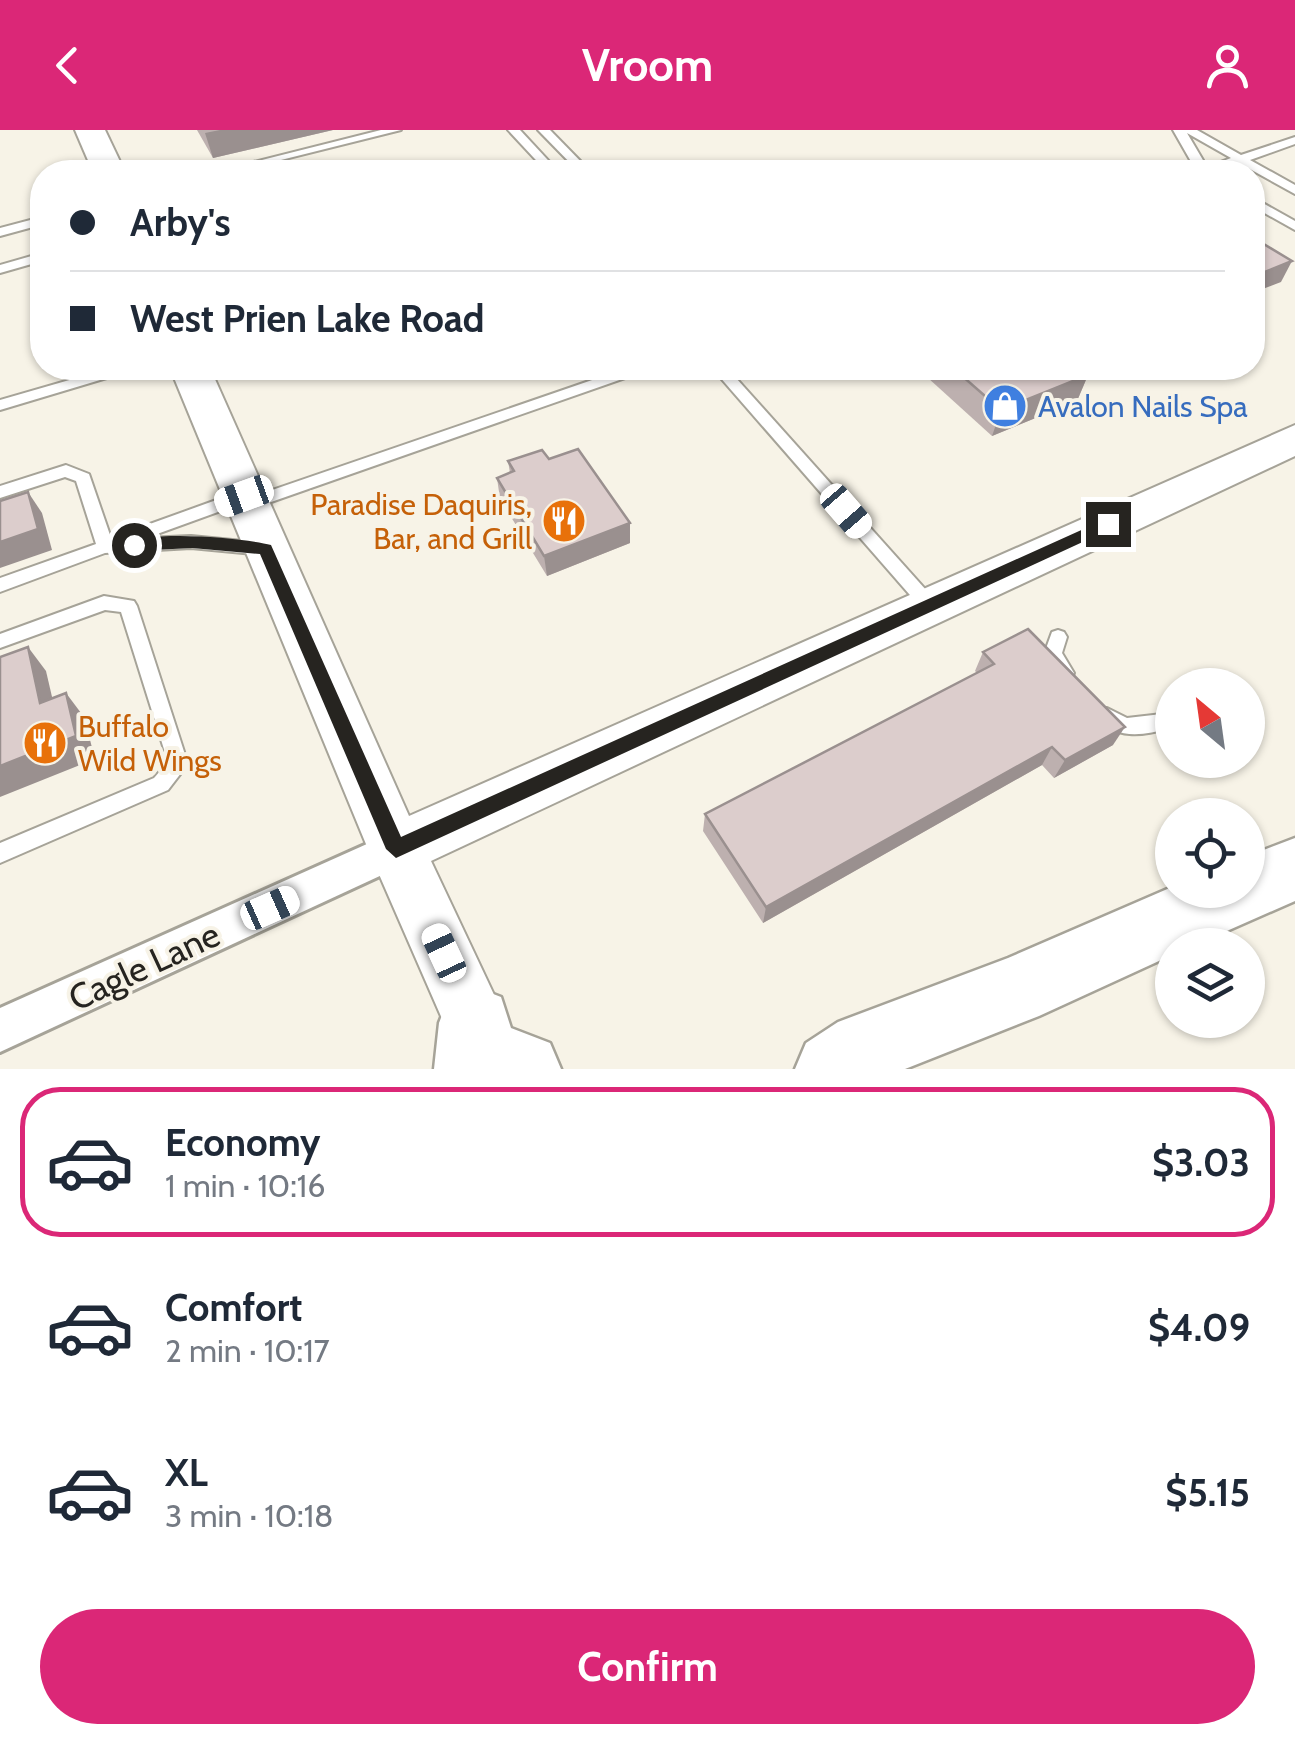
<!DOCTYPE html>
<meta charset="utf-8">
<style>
:root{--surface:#fff;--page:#f6f6f7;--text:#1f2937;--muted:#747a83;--line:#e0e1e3;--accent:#db2777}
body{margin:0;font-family:Cabin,sans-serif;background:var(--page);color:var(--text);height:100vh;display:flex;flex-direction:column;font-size:38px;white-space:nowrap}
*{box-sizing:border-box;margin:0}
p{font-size:32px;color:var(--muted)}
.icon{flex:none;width:55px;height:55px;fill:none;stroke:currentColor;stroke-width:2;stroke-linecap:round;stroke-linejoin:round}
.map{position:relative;height:939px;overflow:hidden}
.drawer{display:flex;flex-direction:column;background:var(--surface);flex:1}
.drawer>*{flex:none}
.hud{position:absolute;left:30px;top:30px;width:1235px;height:220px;border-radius:40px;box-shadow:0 2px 8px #0004;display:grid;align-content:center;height:220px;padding:0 40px;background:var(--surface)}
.needle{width:65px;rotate:331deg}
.fabs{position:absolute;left:1155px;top:538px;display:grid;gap:20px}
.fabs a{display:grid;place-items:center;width:110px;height:110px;border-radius:50%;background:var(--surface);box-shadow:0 2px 8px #0004;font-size:50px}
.end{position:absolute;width:45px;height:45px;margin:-22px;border:12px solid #262420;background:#fff;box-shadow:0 0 0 5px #fff}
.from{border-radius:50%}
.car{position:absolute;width:30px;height:60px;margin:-30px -15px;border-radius:12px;box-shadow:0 0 8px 2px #0007;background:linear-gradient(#fff 24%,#345 0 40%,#fff 0 76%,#345 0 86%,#fff 0)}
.hud b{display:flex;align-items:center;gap:35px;height:95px;font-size:38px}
.hud b+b{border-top:2px solid var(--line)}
.hud i{width:25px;height:25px;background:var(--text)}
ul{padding:18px 0 0;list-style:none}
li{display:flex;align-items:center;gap:30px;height:150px;margin:0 20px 15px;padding:0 20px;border:5px solid transparent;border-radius:40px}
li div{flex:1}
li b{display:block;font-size:38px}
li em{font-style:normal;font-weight:700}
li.active{border-color:var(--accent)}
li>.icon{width:90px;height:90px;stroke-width:1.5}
.button{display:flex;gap:20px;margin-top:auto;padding:20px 40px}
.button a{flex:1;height:115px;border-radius:60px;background:var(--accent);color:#fff;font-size:40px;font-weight:700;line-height:115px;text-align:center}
header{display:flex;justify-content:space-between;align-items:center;height:130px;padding:0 40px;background:var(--accent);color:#fff;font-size:45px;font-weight:700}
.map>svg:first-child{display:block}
</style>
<header><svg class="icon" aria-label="back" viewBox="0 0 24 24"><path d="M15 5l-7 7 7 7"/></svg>Vroom<svg class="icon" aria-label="person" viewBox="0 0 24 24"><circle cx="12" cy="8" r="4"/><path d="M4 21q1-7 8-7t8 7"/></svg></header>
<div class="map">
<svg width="1295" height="939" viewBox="0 0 1295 939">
<rect width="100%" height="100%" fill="#f7f3e7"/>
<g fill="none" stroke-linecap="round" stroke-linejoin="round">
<defs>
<g id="lane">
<path d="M381 0H401L233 42H214Z"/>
<path d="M508 0H520L559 42H547Z"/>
<path d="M538 0H550L591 42H579Z"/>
<path d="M1173 0H1197L1241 25 1295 7V14L1250 30 1295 55V64L1239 33 1213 42H1197ZM1187 3 1231 28 1207 37Z"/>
<path d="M1252 67 1295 91V100L1252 76Z"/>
<path d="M38 88 42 90V111L38 110 33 97 0 106V98Z"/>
<path d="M42 123V131L0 143V135Z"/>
<path d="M111 238H132L130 241 0 280V270Z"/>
<path d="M627 238H647L645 241 254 378H242L240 374 146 408 191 406 265 413 271 415 273 419 271 423 265 425 191 418 105 423 0 462V448L96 414 76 351 65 347 0 368V356L66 335 89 344 111 408 244 360 250 362 252 367Z"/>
<path d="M712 238H727L935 470 938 475 935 480H923Z"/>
<path d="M104 466 134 471 137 476 188 634 168 660 0 733V713L154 648 168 632 121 482 105 480 0 518V504Z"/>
<path d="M1058 500 1064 502 1067 507 1062 523 1074 543 1072 548 1065 551 1058 548 1044 524 1052 502Z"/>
<path d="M1107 578 1127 588 1162 584 1169 586 1172 592 1169 598C1143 606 1114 610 1097 586L1100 580Z"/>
</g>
<path id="street" d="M396 701 410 706 415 719 410 732 0 922V878Z"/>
<g id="secondary">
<path d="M75 0H105L125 42H93Z"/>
<path d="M170 238H210L409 686 1295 295V326L431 731 529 939H464L368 719Z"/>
</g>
<g id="highway">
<path d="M1295 708V771L1195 815H1172V825L1039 886 905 939H795L806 913 838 892 1008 828 1172 757V760H1248V726Z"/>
<path d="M475 857 501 867 511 898 550 913 561 939H434L439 893 449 867Z"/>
</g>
</defs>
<use href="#lane" stroke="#a6a398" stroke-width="4"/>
<use href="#street" stroke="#a6a398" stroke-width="6"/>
<use href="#secondary" stroke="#a6a398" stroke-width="4"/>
<use href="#highway" stroke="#a6a398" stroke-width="5"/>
<use href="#lane" fill="#fff" fill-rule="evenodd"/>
<use href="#street" fill="#fff" fill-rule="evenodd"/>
<use href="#secondary" fill="#fff" fill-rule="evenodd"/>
<use href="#highway" fill="#fff" fill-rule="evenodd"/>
</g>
<g fill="#bdb0af">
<path d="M197 0H333L213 28Z"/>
<path d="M917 238H1079L1088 245 1077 271 992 306Z"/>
<path d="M549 329 630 393V413L547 446 500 369 497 348 510 343 508 331Z"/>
<path d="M983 522 1113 615 1054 648 1042 635 763 793 703 701 705 684 977 543 975 541Z"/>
</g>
<g fill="#9a908f">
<path d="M220 0H333L213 28 205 3Z"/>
<path d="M1292 131 1281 152 1252 163V147Z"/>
<path d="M1088 245 1077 271 992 306 1001 280Z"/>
<path d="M28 362 42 383 52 420 0 438V412Z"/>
<path d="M630 393V413L547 446 544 426Z"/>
<path d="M28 517 46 541 59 597 40 573Z"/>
<path d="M66 563 84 587 95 629 0 667V636Z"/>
<path d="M1125 597 1113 615 1054 648 1065 630Z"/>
<path d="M1052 617 1042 635 763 793 766 777Z"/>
</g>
<g fill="#dccdcc" stroke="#9a908f" stroke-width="2.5">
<path d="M1252 107 1292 131 1252 147Z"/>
<path d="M953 238H1079L1088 245 1001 280Z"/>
<path d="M578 319 630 393 544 426 497 348 514 341 508 331 542 320 549 329Z"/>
<path d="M28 362 38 399 0 412V371Z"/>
<path d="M1028 499 1125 597 1065 630 1052 617 766 777 705 684 994 534 983 522Z"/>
<path d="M28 517 40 573 66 563 76 606 0 636V527Z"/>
</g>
<path fill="#262420" d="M1108 388 1113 390V398L396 728 386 719 260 424 192 418 134 421 126 415C144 399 245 408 271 415L401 707Z"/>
<defs>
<symbol id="shop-disc" viewBox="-11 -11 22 22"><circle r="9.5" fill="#3f7fe0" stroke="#f7f3e7"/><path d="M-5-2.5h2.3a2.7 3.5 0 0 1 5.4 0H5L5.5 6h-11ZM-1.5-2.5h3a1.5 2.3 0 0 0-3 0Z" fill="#fff"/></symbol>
<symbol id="restaurant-disc" viewBox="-11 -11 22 22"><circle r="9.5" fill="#e8710a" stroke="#f7f3e7"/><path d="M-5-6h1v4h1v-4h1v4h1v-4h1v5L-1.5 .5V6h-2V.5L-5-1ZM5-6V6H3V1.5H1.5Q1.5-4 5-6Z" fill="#fff"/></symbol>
</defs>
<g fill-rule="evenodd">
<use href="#shop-disc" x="980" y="251" width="50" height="50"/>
<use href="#restaurant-disc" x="539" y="366" width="50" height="50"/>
<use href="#restaurant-disc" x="20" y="588" width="50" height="50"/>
</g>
<g text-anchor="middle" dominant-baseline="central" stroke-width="8" stroke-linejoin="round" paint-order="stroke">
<g font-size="30" fill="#366cbe" stroke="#f7f3e7" text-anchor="start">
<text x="1038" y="276">Avalon Nails Spa</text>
</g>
<g font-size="30" fill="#c56008" stroke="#f7f3e7" text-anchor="end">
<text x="532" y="374">Paradise Daquiris,<tspan x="532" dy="34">Bar, and Grill</tspan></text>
<text x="78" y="596" text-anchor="start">Buffalo<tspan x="78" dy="34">Wild Wings</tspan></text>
</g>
<g font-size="35" fill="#262420" stroke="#f7f3e7">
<text transform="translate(144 836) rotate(-25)">Cagle Lane</text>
</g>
</g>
</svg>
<div class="fabs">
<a><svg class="needle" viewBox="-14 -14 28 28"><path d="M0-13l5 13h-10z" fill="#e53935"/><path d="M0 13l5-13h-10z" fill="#747a83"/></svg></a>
<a><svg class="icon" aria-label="locate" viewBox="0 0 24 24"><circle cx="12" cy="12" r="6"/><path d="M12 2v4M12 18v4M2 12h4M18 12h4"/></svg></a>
<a><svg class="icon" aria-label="layers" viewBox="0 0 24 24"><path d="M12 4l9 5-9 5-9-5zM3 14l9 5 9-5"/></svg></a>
</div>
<i class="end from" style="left:134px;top:415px"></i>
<i class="end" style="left:1108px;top:394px"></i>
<i class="car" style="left:244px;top:366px;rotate:250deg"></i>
<i class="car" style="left:846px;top:381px;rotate:139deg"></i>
<i class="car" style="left:270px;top:778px;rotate:66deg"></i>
<i class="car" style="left:444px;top:823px;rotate:335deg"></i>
<div class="hud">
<b><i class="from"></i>Arby's</b>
<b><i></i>West Prien Lake Road</b>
</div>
</div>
<section class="drawer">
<ul>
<li class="active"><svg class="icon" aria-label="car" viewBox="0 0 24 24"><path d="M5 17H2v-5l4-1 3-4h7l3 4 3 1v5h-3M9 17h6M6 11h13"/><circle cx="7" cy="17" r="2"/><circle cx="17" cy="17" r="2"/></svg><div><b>Economy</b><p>1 min · 10:16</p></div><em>$3.03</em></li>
<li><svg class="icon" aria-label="car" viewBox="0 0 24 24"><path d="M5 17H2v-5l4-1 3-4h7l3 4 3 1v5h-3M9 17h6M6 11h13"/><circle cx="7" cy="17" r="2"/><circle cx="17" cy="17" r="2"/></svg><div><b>Comfort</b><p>2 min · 10:17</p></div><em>$4.09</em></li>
<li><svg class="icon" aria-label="car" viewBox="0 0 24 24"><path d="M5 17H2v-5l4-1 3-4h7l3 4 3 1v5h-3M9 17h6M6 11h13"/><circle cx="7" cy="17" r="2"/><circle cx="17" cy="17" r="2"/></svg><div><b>XL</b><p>3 min · 10:18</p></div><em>$5.15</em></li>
</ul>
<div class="button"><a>Confirm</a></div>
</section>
